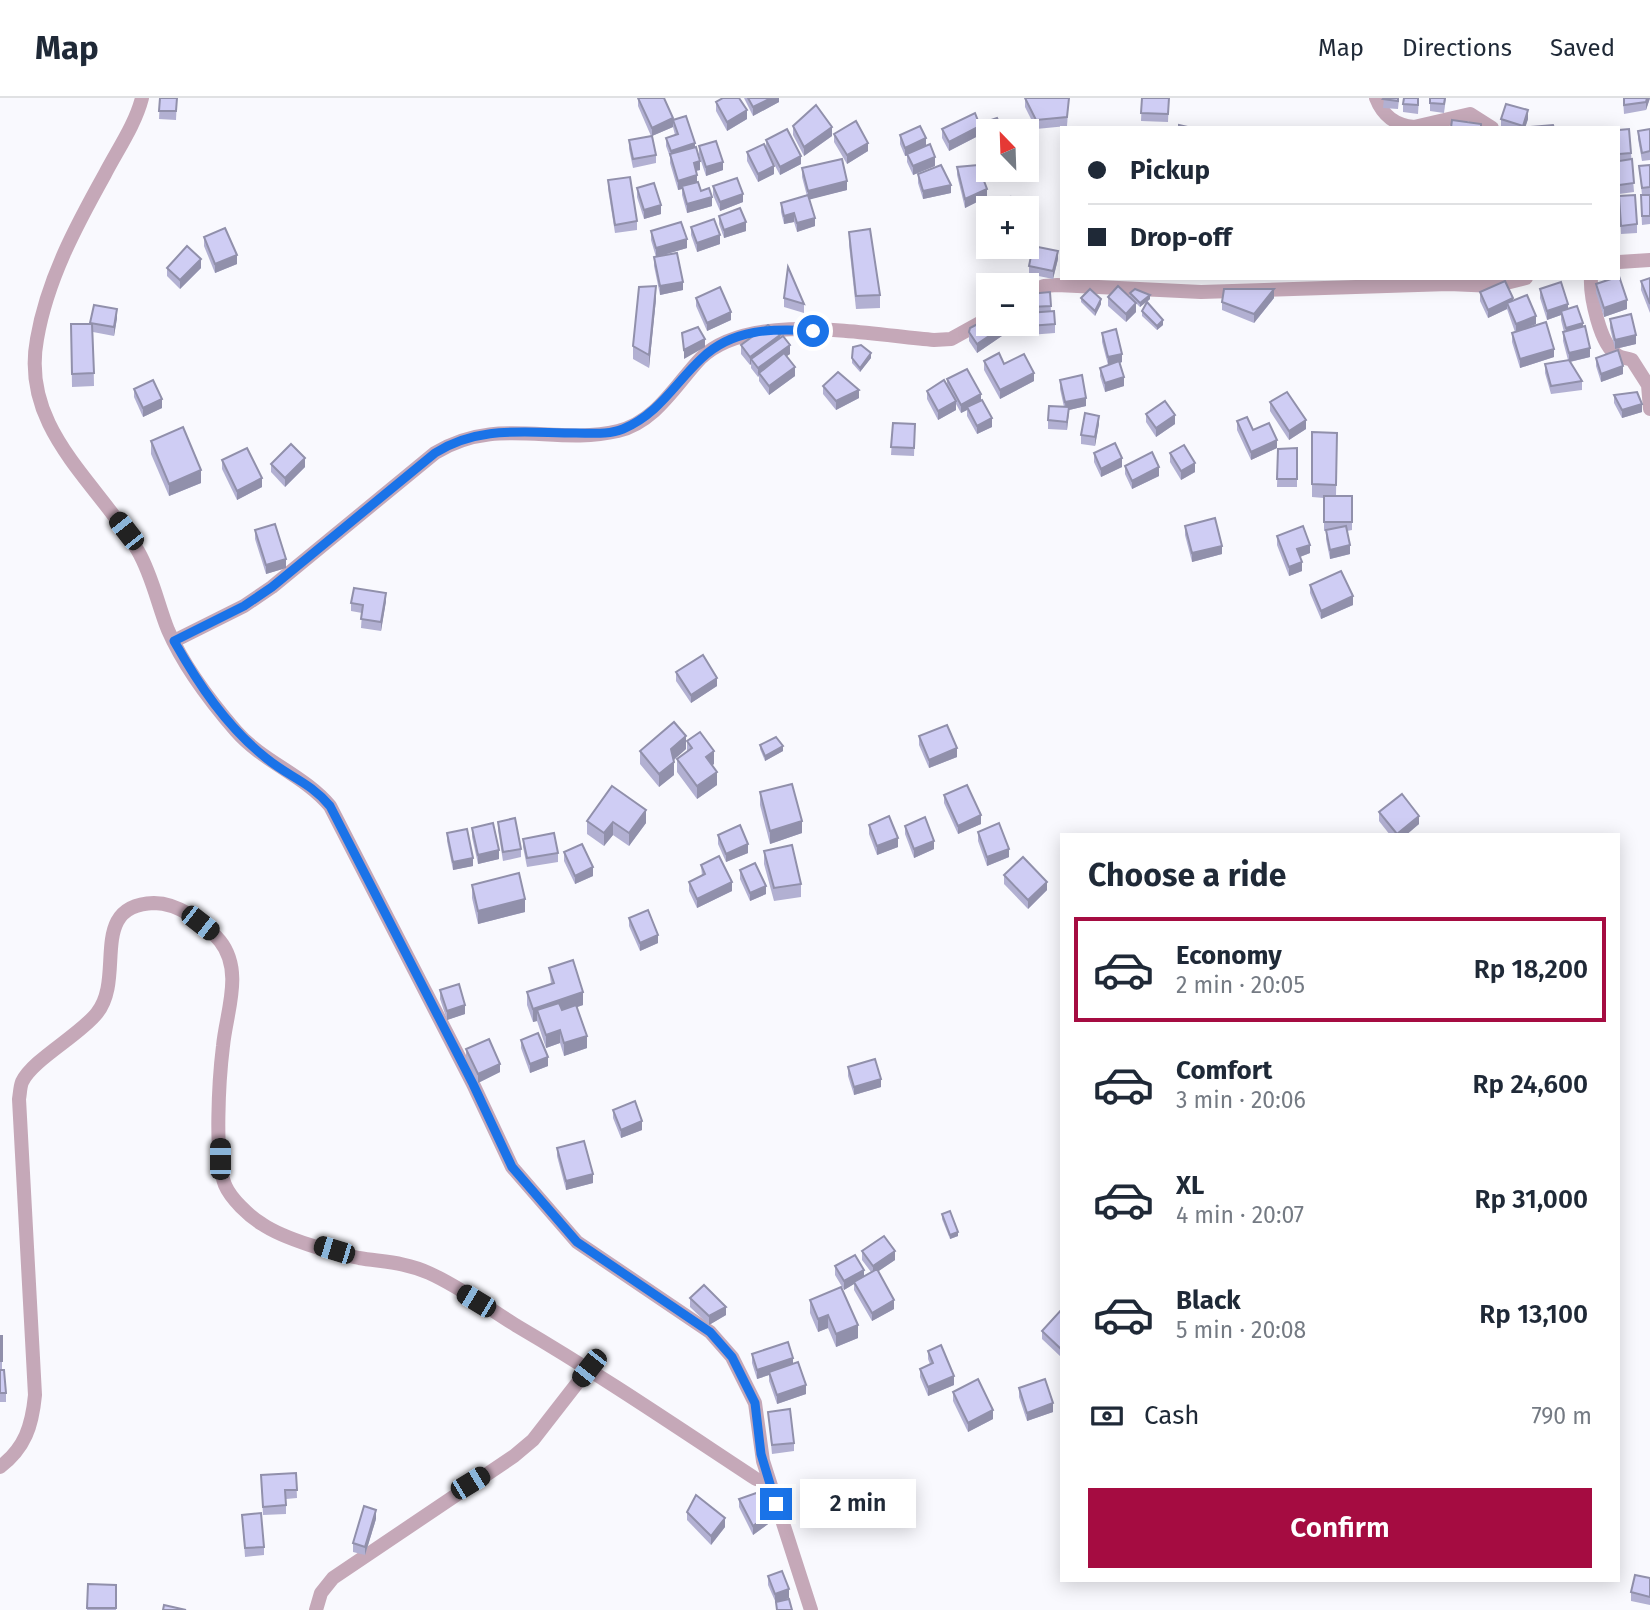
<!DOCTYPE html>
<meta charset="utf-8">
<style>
:root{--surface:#fff;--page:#f6f6f7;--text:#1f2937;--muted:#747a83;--line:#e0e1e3;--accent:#a50c41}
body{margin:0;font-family:"Fira Sans",sans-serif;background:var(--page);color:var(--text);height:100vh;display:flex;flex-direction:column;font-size:26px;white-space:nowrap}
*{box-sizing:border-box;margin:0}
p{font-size:23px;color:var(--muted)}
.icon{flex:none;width:38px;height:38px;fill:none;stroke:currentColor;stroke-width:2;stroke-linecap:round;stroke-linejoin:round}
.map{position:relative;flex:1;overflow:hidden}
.details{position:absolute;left:1060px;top:735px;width:560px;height:749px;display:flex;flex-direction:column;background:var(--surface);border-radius:0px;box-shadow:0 4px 18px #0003}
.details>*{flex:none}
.hud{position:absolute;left:1060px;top:28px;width:560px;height:154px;border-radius:0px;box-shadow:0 4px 18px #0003;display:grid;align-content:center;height:154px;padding:0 28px;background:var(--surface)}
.needle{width:46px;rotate:337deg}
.tools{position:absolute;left:976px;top:21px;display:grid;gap:14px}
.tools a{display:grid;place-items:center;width:63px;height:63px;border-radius:0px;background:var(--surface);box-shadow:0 4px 18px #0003;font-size:35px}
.end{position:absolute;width:32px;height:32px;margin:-16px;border:9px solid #1a73e8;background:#fff;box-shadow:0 0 0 4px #fff}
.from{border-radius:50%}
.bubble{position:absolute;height:49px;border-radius:0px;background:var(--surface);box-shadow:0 4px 18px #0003;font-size:23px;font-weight:600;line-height:49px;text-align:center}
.car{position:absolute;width:21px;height:42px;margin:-21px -10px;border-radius:9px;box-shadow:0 0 5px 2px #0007;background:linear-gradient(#222 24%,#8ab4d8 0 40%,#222 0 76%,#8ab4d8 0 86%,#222 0)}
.hud b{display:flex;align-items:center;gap:24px;height:66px;font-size:26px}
.hud b+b{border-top:2px solid var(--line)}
.hud i{width:18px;height:18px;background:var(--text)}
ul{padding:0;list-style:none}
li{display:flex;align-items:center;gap:21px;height:105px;margin:0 14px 10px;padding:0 14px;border:4px solid transparent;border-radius:0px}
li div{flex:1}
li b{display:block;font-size:26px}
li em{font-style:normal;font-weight:600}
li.active{border-color:var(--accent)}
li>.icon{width:63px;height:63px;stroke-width:1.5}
h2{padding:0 28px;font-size:32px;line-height:84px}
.pay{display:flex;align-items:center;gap:18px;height:77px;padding:0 28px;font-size:26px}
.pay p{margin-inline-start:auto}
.action{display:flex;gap:14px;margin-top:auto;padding:14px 28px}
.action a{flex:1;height:80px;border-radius:0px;background:var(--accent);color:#fff;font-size:28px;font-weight:600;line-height:80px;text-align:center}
header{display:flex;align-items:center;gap:42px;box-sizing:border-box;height:98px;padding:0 35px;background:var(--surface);border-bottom:2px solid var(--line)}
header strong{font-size:33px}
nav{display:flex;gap:38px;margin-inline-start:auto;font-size:24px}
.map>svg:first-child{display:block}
</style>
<header>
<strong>Map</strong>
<nav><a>Map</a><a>Directions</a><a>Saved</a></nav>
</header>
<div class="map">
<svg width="1650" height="1512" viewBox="0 0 1650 1512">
<rect width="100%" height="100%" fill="#f9f9fe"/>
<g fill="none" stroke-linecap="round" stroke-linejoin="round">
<g stroke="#c5a8b8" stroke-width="14">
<path d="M142 0C135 27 118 51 105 76 76 128 47 182 37 241 20 331 98 384 138 453 152 477 158 507 168 532 184 569 210 603 236 633 263 664 304 677 330 708L473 986 512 1069 577 1144 710 1234 732 1259 755 1305 763 1363 811 1512"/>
<path d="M1376 0C1383 18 1395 27 1414 29L1470 16 1492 30"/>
<path d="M1619 164 1650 162"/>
<path d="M1591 180C1590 198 1600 247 1617 257 1621 260 1627 260 1632 262L1648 287 1650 311"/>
<path d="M1027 195 1044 188 1057 187 1201 194 1449 186 1494 188 1526 180"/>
<path d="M174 543 244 508 272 489 435 355C497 317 554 348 618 333 656 324 676 286 701 260 751 212 870 237 934 242L951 241 989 220"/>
<path d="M0 1369C25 1350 32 1328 35 1297L19 1001C20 996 20 989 22 984 32 962 80 937 97 915 126 879 87 807 154 805 179 805 205 825 220 843 244 873 226 915 223 948 219 980 214 1059 225 1087 231 1101 249 1118 262 1126 284 1141 333 1155 359 1160 383 1164 405 1164 429 1175 460 1189 488 1210 517 1228 599 1276 677 1329 756 1381L769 1384"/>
<path d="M316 1512 321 1495 333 1480 514 1358 533 1342 589 1270"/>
</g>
</g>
<g fill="#b2b0d2">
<path d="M160 0H177L176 22 159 21Z"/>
<path d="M638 0 673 22 695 49 700 72 696 73 697 84 701 93 712 108 687 115 682 97V91L678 92 670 65V59L666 48V40L675 37 673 29 652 38 656 57V65L633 70 629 51V42L651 38 638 8Z"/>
<path d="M744 0H779V4L753 18Z"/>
<path d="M1025 0H1069L1067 28 1036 31 1025 9Z"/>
<path d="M1142 0H1169L1168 24 1141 23Z"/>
<path d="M1384 0H1399L1398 11 1383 10Z"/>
<path d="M1419 0 1418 16 1403 14V6Z"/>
<path d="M1430 0H1446L1444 15 1430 13Z"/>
<path d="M1623 0H1650L1646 12 1624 16Z"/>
<path d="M716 4 747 21 727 33 716 13Z"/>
<path d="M1501 21H1528L1525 30H1501Z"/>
<path d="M988 23 1003 33H989V64L980 44V37L949 53 942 40V31L980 35 988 32Z"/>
<path d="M793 28 832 38 804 58 793 37Z"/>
<path d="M1650 31V62L1642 63 1638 41V33Z"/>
<path d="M1619 32 1631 55 1634 94 1619 96Z"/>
<path d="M834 36 868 53 847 66 834 44Z"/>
<path d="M900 37 926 48 935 68 913 77 907 64V58H905L900 46Z"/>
<path d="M766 42 801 66 780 77 767 53 774 76 758 84 747 63V54L766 51Z"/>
<path d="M699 48 723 72 706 78 699 57Z"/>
<path d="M1650 67V126L1642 127 1641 106 1642 97 1639 68Z"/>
<path d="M957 69 987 99 965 110 957 77Z"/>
<path d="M802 70 847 92 809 101 815 128 797 134 794 124 784 126 781 114V105L807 98 802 79Z"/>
<path d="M918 76 951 95 923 101 918 85Z"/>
<path d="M608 82 637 123V132L615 135 608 91Z"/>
<path d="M713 88 743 104 720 113 713 97Z"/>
<path d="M637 90 661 116 644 121 637 99Z"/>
<path d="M1619 98 1637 126V135L1621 136Z"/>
<path d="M719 118 746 133 724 140 719 126Z"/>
<path d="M691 129 720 146 697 154 691 137Z"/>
<path d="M651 133 687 150 657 159 683 192 660 197 654 168V159H656L651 142Z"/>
<path d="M849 134 880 197V210L856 211 849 147Z"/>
<path d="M204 139 237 166 215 175 204 148Z"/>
<path d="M1058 161 1053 181 1029 176V168Z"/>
<path d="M167 170H201L180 191 167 178Z"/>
<path d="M1650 180V215L1641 192V183Z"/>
<path d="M1596 186 1627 211 1604 219 1596 195Z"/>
<path d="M1540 191 1568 211 1583 229 1590 259 1570 264 1582 283V292L1551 296 1545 275V266L1568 262 1563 243V234H1564L1561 222V217L1547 222 1540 200Z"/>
<path d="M1050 194 1051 214 1055 226V235L1029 237 1028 215H1030L1029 196Z"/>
<path d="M1480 194 1513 202 1536 226 1525 231 1554 259 1520 270 1512 244V235L1515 234 1507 211 1488 220 1480 203Z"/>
<path d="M1130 195 1150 201 1147 204 1163 227 1157 232 1142 218V213L1146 204 1140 209 1130 199Z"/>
<path d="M1108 199 1136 214 1126 224 1108 208Z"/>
<path d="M696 200 731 222 707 233 696 208Z"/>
<path d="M784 200 804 206V215L784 209Z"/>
<path d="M1081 200 1101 206 1095 218 1081 204Z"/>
<path d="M1274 200 1254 225 1222 212V204Z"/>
<path d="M656 201 649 270 633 261V248Z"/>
<path d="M117 220 114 238 93 234 94 288 72 289 71 226H90Z"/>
<path d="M1610 221 1636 246 1615 251 1610 230Z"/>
<path d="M1015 226V229L977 255 969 243V234Z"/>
<path d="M1102 235 1122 264 1120 265 1124 288 1105 294 1100 278V270L1108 267 1102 244Z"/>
<path d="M780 241 790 256 786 258 795 278 769 297 759 283V278L758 279 751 270V266L750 267 741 256V247Z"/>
<path d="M852 260H871L860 274 852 265Z"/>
<path d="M1596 260 1623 276 1601 284 1596 268Z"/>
<path d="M984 263 1004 266 1034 283 1000 301 984 272Z"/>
<path d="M947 281 981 302 992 329 977 336 967 318V312L961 315 956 306V312L938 322 927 301V293L947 288Z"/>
<path d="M1060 282 1086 308 1069 312 1067 332 1048 331V322L1064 309 1060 291Z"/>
<path d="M823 288 859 300 836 312 823 296Z"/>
<path d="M134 291 162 310 143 319 134 299Z"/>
<path d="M1614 297 1642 314 1622 320 1614 305Z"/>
<path d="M1270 304 1306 331 1289 342 1270 313Z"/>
<path d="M1146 316 1175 326 1156 339 1146 324Z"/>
<path d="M1237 323 1277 350 1251 362 1237 332Z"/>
<path d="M893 325 915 326 914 358 891 357Z"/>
<path d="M1099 326 1095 348 1081 346V337Z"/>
<path d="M1312 334 1337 335 1336 398H1352V432L1347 433 1350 456 1330 461 1326 441V433H1324V400L1312 399Z"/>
<path d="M151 343 201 385 169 398 151 356Z"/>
<path d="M1297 350V389H1277L1278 351Z"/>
<path d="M1094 355 1122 369 1101 379 1094 364Z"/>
<path d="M1170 355 1195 374 1181 382 1170 364Z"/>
<path d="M222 362 262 389 237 402 222 371Z"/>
<path d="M271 366 305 369 285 389 271 374Z"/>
<path d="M1125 368 1159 378 1132 391 1125 376Z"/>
<path d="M1185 428 1222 456 1192 464 1185 437Z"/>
<path d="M255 432 286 470 266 476 255 441Z"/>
<path d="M1277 438 1310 455 1300 459 1302 473 1289 478 1277 447Z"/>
<path d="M1310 487 1353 507 1321 521 1310 495Z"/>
<path d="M386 503 381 533 361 530 362 515 351 513V505Z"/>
<path d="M676 574 717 588 691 605 676 583Z"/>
<path d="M919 638 957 659 929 670 919 647Z"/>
<path d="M687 643 714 666 712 667 717 687 697 701 677 674V661L687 654Z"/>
<path d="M760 647 783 653 765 663 760 651Z"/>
<path d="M686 651 674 662V677L659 689 640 666V653Z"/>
<path d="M760 694 802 735 770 746 760 707Z"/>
<path d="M944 697 981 726 958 736 944 705Z"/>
<path d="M1379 714 1419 726 1406 737H1390L1379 723Z"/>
<path d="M587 723 646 725 629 748 613 737 604 748 587 736Z"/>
<path d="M498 724 521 751V759L503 763 498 732Z"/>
<path d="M869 727 898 749 877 757 869 736Z"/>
<path d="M905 728 934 751 914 760 905 736Z"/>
<path d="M472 730 499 761 478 766 472 739Z"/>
<path d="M978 734 1009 759 987 768 978 743Z"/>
<path d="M447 735 473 768 453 772 447 743Z"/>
<path d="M718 737 748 755 726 764 718 746Z"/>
<path d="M523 741 558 755V764L527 769 523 749Z"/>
<path d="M764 753 801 786V799L774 803 764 766Z"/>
<path d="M564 754 593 778 575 786 564 763Z"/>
<path d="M701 767 732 793 697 810 689 793V784L702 778Z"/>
<path d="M740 772 766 796 750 803 740 781Z"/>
<path d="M1004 777 1047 792 1028 811 1004 786Z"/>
<path d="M472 787 525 814 478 826 472 800Z"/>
<path d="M629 820 658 845 640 853 629 828Z"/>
<path d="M549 870 583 907 577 909 587 950 564 958 560 945 546 950 537 923 533 924 527 907V894L551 886Z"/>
<path d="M440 892 465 916 447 922 440 901Z"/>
<path d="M521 942 548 968 530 975 521 950Z"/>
<path d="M466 951 500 974 478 985 466 960Z"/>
<path d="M848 969 881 989 854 997 848 978Z"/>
<path d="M613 1012 642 1032 621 1040 613 1020Z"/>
<path d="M557 1050 593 1085 566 1092 557 1058Z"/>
<path d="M942 1116 958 1138 950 1141 942 1121Z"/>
<path d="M862 1153 895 1162 878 1173 894 1211 872 1223 854 1192V1186L844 1192 835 1177V1168L864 1178 871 1174 862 1162Z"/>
<path d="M690 1200 726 1217 709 1227 690 1209Z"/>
<path d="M810 1202 858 1240 836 1249 828 1230 818 1234 810 1215Z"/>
<path d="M1062 1212 1061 1259 1042 1241V1233Z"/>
<path d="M0 1238H2V1272L6 1295V1304H0Z"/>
<path d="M928 1253 954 1287 928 1298 920 1279V1271L930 1266 928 1261Z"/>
<path d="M752 1256 793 1266 806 1296 777 1306 769 1283V1277L757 1281 752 1265Z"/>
<path d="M1019 1290 1053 1314 1027 1323 1019 1299Z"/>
<path d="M953 1294 993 1321 968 1334 953 1303Z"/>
<path d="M768 1314 794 1345V1353L772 1356Z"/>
<path d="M296 1375 297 1400 286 1401V1416L263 1417 261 1377Z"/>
<path d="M739 1401 775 1421 753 1437 739 1409Z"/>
<path d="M687 1414 725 1429 711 1447 687 1422Z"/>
<path d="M242 1417 264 1449V1457L245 1459Z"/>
<path d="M376 1421 365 1457 353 1454V1445Z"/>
<path d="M768 1478 789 1500 782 1502 792 1512H776V1505L768 1487Z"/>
<path d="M1650 1480V1507L1631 1503V1494Z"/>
<path d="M88 1486 116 1487V1512H87Z"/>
</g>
<g fill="#9190ab">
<path d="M771 0H779V4L753 18V9Z"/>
<path d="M1647 0H1650L1646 12V4Z"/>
<path d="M747 12V21L727 33V24Z"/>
<path d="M1528 12V21L1525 30H1523Z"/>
<path d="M673 20V29L652 38V30Z"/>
<path d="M980 28V37L949 53V44Z"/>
<path d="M832 29V38L804 58V49Z"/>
<path d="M926 40V49L905 58V50Z"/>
<path d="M695 45V54L671 59V53Z"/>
<path d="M868 45V53L847 66V57Z"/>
<path d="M801 58V66L780 77V69Z"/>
<path d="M935 59V68L913 77V68Z"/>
<path d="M700 63V72L694 73V65Z"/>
<path d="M723 64V72L706 78V69Z"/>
<path d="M774 68V76L758 84V76Z"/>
<path d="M697 77V86L682 88V91L678 92V83Z"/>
<path d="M847 83V92L808 102V93Z"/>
<path d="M951 87V95L923 101V93Z"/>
<path d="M987 91V99L965 110V101Z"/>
<path d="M743 96V104L720 113V104Z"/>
<path d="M712 99V108L687 115V106Z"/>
<path d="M661 107V116L644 121V112Z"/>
<path d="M794 115V124L784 126V118Z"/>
<path d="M815 120V128L797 134V125Z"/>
<path d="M746 124V133L724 140V132Z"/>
<path d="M720 137V146L697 154V145Z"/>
<path d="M687 141V150L656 159V150Z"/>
<path d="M1058 153V161L1053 181V173Z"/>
<path d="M237 157V166L215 175V166Z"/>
<path d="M201 161V170L180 191V182Z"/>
<path d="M683 184V192L660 197V188Z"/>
<path d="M656 188V201L649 270V257Z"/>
<path d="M1274 191V200L1254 225V216Z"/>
<path d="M1150 197V201L1140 209V205Z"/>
<path d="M1513 200V209L1507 205V211L1488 220V212Z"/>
<path d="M1101 201V206L1095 218V213Z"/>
<path d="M1627 202V211L1604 219V210Z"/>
<path d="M1136 205V214L1126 224V216Z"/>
<path d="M1568 206V215L1561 213V217L1547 222V213Z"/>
<path d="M117 211V220L114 238V229Z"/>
<path d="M731 214V222L707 233V225Z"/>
<path d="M1536 218V226L1516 234V226Z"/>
<path d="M1163 222V227L1157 232V228Z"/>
<path d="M1583 225V234L1566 239V230Z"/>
<path d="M1007 226H1015V229L977 255V246Z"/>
<path d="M780 237V245L751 261V266L750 267V259Z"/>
<path d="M1636 237V246L1615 251V242Z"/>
<path d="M705 241V249L684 261V252Z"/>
<path d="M790 247V256L760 277 759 275 758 279V270Z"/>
<path d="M1590 250V259L1569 264V255Z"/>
<path d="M1554 251V259L1520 270V261Z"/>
<path d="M871 255V260L860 274V270Z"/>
<path d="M1122 256V264L1108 268V259Z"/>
<path d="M1623 268V276L1601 284V276Z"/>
<path d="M795 269V278L769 297V288Z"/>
<path d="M1034 275V283L1000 301V292Z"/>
<path d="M1124 279V288L1105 294V285Z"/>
<path d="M859 292V300L836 312V303Z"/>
<path d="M981 296V305L967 309V312L961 315V307Z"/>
<path d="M1086 300V308L1069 312 1067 332 1065 304Z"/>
<path d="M162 301V310L143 319V310Z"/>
<path d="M956 303V312L938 322V313Z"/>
<path d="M1642 306V314L1622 320V312Z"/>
<path d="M1175 317V326L1156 339V330Z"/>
<path d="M1099 318V326L1095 348V339Z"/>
<path d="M992 320V329L977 336V328Z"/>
<path d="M1306 322V331L1289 342V333Z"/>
<path d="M1277 342V350L1251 362V354Z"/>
<path d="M305 360V369L285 389V380Z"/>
<path d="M1122 360V369L1101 379V371Z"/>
<path d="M1195 365V374L1181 382V373Z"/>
<path d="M1159 369V378L1132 391V383Z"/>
<path d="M201 372V385L169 398V386Z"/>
<path d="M262 380V389L237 402V393Z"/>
<path d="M1310 447V455L1297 460V451Z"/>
<path d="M1350 447V456L1330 461V452Z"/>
<path d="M1222 448V456L1192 464V455Z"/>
<path d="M286 461V470L266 476V467Z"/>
<path d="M1302 464V473L1289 478V469Z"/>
<path d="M386 495V503L381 533V524Z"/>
<path d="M1353 498V507L1321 521V513Z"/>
<path d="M717 580V588L691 605V597Z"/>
<path d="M686 638V651L671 664V651Z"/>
<path d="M783 648V653L765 663V658Z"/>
<path d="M957 650V659L929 670V662Z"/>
<path d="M714 653V666L706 672V659Z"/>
<path d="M674 664V677L659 689V676Z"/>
<path d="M717 674V687L697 701V688Z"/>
<path d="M646 712V725L629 748V735Z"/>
<path d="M981 717V726L958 736V728Z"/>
<path d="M1419 718V726L1406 737H1397Z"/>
<path d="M802 723V735L770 746V733Z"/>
<path d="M613 724V737L604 748V735Z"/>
<path d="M898 740V749L877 757V748Z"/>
<path d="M934 743V751L914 760V751Z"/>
<path d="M748 746V755L726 764V756Z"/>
<path d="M1009 751V759L987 768V759Z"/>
<path d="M499 752V761L478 766V757Z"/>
<path d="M473 760V768L453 772V764Z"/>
<path d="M593 769V778L575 786V778Z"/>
<path d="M732 784V793L697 810V801Z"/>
<path d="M1047 784V792L1028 811V802Z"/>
<path d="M766 788V796L750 803V795Z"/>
<path d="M525 801V814L478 826V813Z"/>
<path d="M658 837V845L640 853V845Z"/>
<path d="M583 894V907L541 922 537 912V923L533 924V911Z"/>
<path d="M465 907V916L447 922V913Z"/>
<path d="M560 932V945L546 950V937Z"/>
<path d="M587 938V950L564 958V945Z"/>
<path d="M548 959V968L530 975V966Z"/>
<path d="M500 966V974L478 985V976Z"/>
<path d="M881 981V989L854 997V989Z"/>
<path d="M642 1023V1032L621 1040V1032Z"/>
<path d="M593 1076V1085L566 1092V1083Z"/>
<path d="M958 1134V1138L950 1141V1137Z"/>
<path d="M895 1153V1162L873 1177V1168Z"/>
<path d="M864 1172V1180L854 1184V1186L844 1192V1183Z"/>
<path d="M894 1202V1211L872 1223V1215Z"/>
<path d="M726 1209V1217L709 1227V1218Z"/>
<path d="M828 1217V1230L818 1234V1221Z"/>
<path d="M858 1227V1240L836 1249V1236Z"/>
<path d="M793 1260V1268L769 1274V1277L757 1281V1272Z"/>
<path d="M954 1278V1287L928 1298V1289Z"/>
<path d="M806 1287V1296L777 1306V1297Z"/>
<path d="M1053 1305V1314L1027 1323V1315Z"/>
<path d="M993 1312V1321L968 1334V1325Z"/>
<path d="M376 1412V1421L365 1457V1449Z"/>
<path d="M775 1412V1421L753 1437V1428Z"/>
<path d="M725 1420V1429L711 1447V1438Z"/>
<path d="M789 1491V1500L775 1505V1496Z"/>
</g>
<g fill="#cfcdf4" stroke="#9190ab" stroke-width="2">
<path d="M160 0H177L176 13H159Z"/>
<path d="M638 0H664L673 20 652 30Z"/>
<path d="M723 0H739L747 12 727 24 716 4Z"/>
<path d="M748 0H771L753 9Z"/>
<path d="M1025 0H1069L1067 19 1036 22Z"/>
<path d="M1142 0H1169L1168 16 1141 15Z"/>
<path d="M1384 0H1398V3L1383 1Z"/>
<path d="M1404 0H1418V7L1403 6Z"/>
<path d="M1430 0H1445L1444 6 1430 5Z"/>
<path d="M1624 0H1647L1646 4 1624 7Z"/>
<path d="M1506 6 1528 12 1523 28 1501 21Z"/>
<path d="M816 7 832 29 804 49 793 28Z"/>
<path d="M975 15 980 28 949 44 942 31Z"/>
<path d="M686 18 695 45 671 53 666 40 678 36 673 22Z"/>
<path d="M997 20 1003 33H989V56L980 35 992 31 988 23Z"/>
<path d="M1452 22 1481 26V30H1451Z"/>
<path d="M856 23 868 45 847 57 834 36Z"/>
<path d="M1179 27 1192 30H1179Z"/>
<path d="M1553 27 1554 30H1531V29Z"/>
<path d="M920 28 926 40 905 50 900 37Z"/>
<path d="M787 31 801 58 780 69 766 42Z"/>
<path d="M1629 31 1631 55 1619 56V32Z"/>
<path d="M1650 31V53L1642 55 1638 33Z"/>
<path d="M652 38 656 57 633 61 629 42Z"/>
<path d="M716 43 723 64 706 69 699 48Z"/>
<path d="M764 46 774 68 758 76 747 54Z"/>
<path d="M930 46 935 59 913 68 907 56Z"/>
<path d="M696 49 700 63 694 65 697 77 678 83 670 56Z"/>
<path d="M842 61 847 83 808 93 802 70Z"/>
<path d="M1632 61 1634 85 1619 87V63Z"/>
<path d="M941 67 951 87 923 93 918 76Z"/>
<path d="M978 67 987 91 965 101 957 69Z"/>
<path d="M1650 67V89L1642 90 1639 68Z"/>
<path d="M630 79 637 123 615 127 608 82Z"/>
<path d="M737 80 743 96 720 104 713 88Z"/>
<path d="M698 84 701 93 709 90 712 99 687 106 682 88Z"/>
<path d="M654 85 661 107 644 112 637 90Z"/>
<path d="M808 97 815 120 797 125 794 115 784 118 781 105Z"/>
<path d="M1635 97 1637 126 1621 128 1619 98Z"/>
<path d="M1641 97H1650V118H1642Z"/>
<path d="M1010 99 1008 110H989V129L987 128 988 102Z"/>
<path d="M740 110 746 124 724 132 719 118Z"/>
<path d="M714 121 720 137 697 145 691 129Z"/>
<path d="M681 124 687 141 656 150 651 133Z"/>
<path d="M225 130 237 157 215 166 204 139Z"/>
<path d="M870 131 880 197 856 198 849 134Z"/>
<path d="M187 148 201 161 180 182 167 170Z"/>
<path d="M1033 148 1058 153 1053 173 1029 168Z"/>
<path d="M677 155 683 184 660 188 654 159Z"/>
<path d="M788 169 804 206 784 200Z"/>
<path d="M1619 178 1627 202 1604 210 1596 186 1614 180H1619Z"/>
<path d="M1650 180V206L1641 183Z"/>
<path d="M1505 183 1513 200 1488 212 1480 194Z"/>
<path d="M1561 184 1568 206 1547 213 1540 191Z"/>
<path d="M656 188 649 257 633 248 639 189Z"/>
<path d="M1118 188 1136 205 1126 216 1108 199Z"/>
<path d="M720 189 731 214 707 225 696 200Z"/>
<path d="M1090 191 1101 201 1095 213 1081 200Z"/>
<path d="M1135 191 1150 197 1140 205 1130 195Z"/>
<path d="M1224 191H1274L1254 216 1222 204Z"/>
<path d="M1050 194 1051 208 1030 209 1029 196Z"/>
<path d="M1527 197 1536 218 1516 226 1507 205Z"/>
<path d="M1147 204 1163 222 1157 228 1142 213Z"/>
<path d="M94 207 117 211 114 229 90 225Z"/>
<path d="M1577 208 1583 225 1566 230 1561 213Z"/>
<path d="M1054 213 1055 226 1029 228 1028 215Z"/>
<path d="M1631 216 1636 237 1615 242 1610 221Z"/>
<path d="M989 220V226H1007L977 246 969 234 970 230Z"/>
<path d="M1546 224 1554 251 1520 261 1512 235Z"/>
<path d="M71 226H92L94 275 72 276Z"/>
<path d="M768 227 780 237 750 259 741 247Z"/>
<path d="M1585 228 1590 250 1569 255 1563 234Z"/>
<path d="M698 229 705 241 684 252 682 235Z"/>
<path d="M1116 231 1122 256 1108 259 1102 235Z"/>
<path d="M783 238 790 247 758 270 751 261Z"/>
<path d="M861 247 871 255 860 270 852 260 853 249Z"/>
<path d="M1618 252 1623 268 1601 276 1596 260Z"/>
<path d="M784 255 795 269 769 288 759 275Z"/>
<path d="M999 255 1004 266 1024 256 1034 275 1000 292 984 263Z"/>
<path d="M1569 262 1582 283 1551 288 1545 266Z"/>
<path d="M1119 263 1124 279 1105 285 1100 270Z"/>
<path d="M967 271 981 296 961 307 947 281Z"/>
<path d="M838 274 859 292 836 303 823 288Z"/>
<path d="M1082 277 1086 300 1065 304 1060 282Z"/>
<path d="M153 282 162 301 143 310 134 291Z"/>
<path d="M944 282 956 303 938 313 927 293Z"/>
<path d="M1287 294 1306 322 1289 333 1270 304Z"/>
<path d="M1637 294 1642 306 1622 312 1614 297Z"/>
<path d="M982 302 992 320 977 328 967 309Z"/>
<path d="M1165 303 1175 317 1156 330 1146 316Z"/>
<path d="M1049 308 1069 309 1067 324 1048 322Z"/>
<path d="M1085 315 1099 318 1095 339 1081 337Z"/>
<path d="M1247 319 1253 332 1269 325 1277 342 1251 354 1237 323Z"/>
<path d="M893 325 915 326 914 350 891 349Z"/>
<path d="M183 329 201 372 169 386 151 343Z"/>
<path d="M1312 334 1337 335 1336 387 1312 386Z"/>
<path d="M1115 345 1122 360 1101 371 1094 355Z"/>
<path d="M291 346 305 360 285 380 271 366Z"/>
<path d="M1184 347 1195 365 1181 373 1170 355Z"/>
<path d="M247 350 262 380 237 393 222 362Z"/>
<path d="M1297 350V381H1277L1278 351Z"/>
<path d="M1152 354 1159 369 1132 383 1125 368Z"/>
<rect x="1324" y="398" width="28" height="26"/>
<path d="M1215 420 1222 448 1192 455 1185 428Z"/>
<path d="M275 426 286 461 266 467 255 432Z"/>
<path d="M1303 428 1310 447 1297 451 1302 464 1289 469 1277 438Z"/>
<path d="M1346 428 1350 447 1330 452 1326 432Z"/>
<path d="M1341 473 1353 498 1321 513 1310 487Z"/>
<path d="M354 490 386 495 381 524 361 521 363 507 351 505Z"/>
<path d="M703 557 717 580 691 597 676 574Z"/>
<path d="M674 624 686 638 671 651 674 664 659 676 640 653Z"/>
<path d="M947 627 957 650 929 662 919 638Z"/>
<path d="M700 634 714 653 706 659 717 674 697 688 677 661 692 650 687 643Z"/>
<path d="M776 639 783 648 765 658 760 647Z"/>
<path d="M792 686 802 723 770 733 760 694Z"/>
<path d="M967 687 981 717 958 728 944 697Z"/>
<path d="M612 688 646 712 629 735 613 724 604 735 587 723Z"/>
<path d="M1402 696 1419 718 1397 736 1379 714Z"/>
<path d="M889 718 898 740 877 748 869 727Z"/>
<path d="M925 719 934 743 914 751 905 728Z"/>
<path d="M515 720 521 751 503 754 498 724Z"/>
<path d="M493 725 499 752 478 757 472 730Z"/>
<path d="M999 725 1009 751 987 759 978 734Z"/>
<path d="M740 727 748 746 726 756 718 737Z"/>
<path d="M467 731 473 760 453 764 447 735Z"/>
<path d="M554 735 558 755 527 760 523 741Z"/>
<path d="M582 746 593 769 575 778 564 754Z"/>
<path d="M792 747 801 786 774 790 764 753Z"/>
<path d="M719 758 732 784 697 801 689 784 705 776 701 767Z"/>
<path d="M1023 759 1047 784 1028 802 1004 777Z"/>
<path d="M755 765 766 788 750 795 740 772Z"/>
<path d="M519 775 525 801 478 813 472 787Z"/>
<path d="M648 812 658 837 640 845 629 820Z"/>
<path d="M573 862 583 894 533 911 527 894 554 885 549 870Z"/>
<path d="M459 886 465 907 447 913 440 892Z"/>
<path d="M559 905 562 912 576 907 587 938 564 945 560 932 546 937 537 912Z"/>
<path d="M538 935 548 959 530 966 521 942Z"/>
<path d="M489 941 500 966 478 976 466 951Z"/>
<path d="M875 961 881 981 854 989 848 969Z"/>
<path d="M635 1003 642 1023 621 1032 613 1012Z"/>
<path d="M584 1043 593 1076 566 1083 557 1050Z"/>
<path d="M950 1113 958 1134 950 1137 942 1116Z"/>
<path d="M884 1138 895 1153 873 1168 862 1153Z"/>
<path d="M855 1157 864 1172 844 1183 835 1168Z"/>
<path d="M877 1171 894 1202 872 1215 854 1184Z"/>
<path d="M704 1187 726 1209 709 1218 690 1200Z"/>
<path d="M841 1189 858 1227 836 1236 828 1217 818 1221 810 1202Z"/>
<path d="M1062 1211V1250L1061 1251 1042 1233Z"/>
<rect x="0" y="1238" width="2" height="25"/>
<path d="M788 1244 793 1260 757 1272 752 1256Z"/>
<path d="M941 1247 954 1278 928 1289 920 1271 933 1265 928 1253Z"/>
<path d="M798 1264 806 1287 777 1297 769 1274Z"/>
<path d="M0 1272H4L6 1295H0Z"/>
<path d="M978 1281 993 1312 968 1325 953 1294Z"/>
<path d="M1045 1281 1053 1305 1027 1315 1019 1290Z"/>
<path d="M790 1311 794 1345 772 1347 768 1314Z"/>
<path d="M296 1375 297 1392H285L286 1407 263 1409 261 1377Z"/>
<path d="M762 1393 775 1412 753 1428 739 1401Z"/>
<path d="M696 1397 725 1420 711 1438 687 1414Z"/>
<path d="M364 1408 376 1412 365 1449 353 1445Z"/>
<path d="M261 1415 264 1449 245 1450 242 1417Z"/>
<path d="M782 1473 789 1491 775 1496 768 1478Z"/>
<path d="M1635 1477 1650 1480V1499L1631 1494Z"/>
<path d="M88 1486 116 1487V1510H87Z"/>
<path d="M789 1501 792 1512H777L776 1504Z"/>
<path d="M164 1507 186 1512H163Z"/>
</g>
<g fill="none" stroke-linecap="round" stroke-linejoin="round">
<path stroke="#1a73e8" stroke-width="9" d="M776 1406 761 1356 755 1305 732 1259 710 1234 577 1144 512 1069 473 986 330 708C310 684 289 679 266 660 226 628 199 587 174 543L244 508 272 489 435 355C479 327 525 335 576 335 591 335 609 337 623 331 659 316 675 285 702 260 732 231 774 230 813 233"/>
</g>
</svg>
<div class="tools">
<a><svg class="needle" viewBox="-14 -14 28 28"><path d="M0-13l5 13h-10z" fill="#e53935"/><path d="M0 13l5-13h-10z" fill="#747a83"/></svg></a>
<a>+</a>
<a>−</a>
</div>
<i class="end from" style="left:813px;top:233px"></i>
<i class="end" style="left:776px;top:1406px"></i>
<div class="bubble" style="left:800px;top:1381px;width:116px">2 min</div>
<i class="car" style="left:126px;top:433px;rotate:322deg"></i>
<i class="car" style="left:200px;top:825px;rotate:128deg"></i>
<i class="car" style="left:220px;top:1061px;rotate:0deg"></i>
<i class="car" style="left:334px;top:1152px;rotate:287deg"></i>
<i class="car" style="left:476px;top:1203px;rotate:301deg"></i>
<i class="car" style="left:589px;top:1270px;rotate:218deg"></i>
<i class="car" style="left:470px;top:1385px;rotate:59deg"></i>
<div class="hud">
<b><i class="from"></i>Pickup</b>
<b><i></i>Drop-off</b>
</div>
<section class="details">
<h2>Choose a ride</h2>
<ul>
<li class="active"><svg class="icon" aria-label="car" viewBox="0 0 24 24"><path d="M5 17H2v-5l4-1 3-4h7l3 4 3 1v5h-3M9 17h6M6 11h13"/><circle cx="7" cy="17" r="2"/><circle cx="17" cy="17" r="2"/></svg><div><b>Economy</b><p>2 min · 20:05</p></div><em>Rp 18,200</em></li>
<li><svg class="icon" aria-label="car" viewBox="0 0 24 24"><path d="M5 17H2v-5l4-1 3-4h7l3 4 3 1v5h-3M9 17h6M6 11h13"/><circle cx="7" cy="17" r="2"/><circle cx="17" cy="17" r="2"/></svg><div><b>Comfort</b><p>3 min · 20:06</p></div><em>Rp 24,600</em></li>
<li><svg class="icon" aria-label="car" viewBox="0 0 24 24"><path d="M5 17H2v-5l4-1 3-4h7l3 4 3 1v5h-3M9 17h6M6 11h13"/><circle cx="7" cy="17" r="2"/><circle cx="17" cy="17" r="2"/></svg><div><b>XL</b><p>4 min · 20:07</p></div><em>Rp 31,000</em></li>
<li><svg class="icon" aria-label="car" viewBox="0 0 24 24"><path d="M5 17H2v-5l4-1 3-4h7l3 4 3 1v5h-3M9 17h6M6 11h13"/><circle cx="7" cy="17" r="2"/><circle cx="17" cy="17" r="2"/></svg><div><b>Black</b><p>5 min · 20:08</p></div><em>Rp 13,100</em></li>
</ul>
<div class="pay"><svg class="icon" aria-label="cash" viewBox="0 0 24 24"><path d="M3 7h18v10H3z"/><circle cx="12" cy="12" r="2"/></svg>Cash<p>790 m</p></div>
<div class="action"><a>Confirm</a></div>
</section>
</div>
